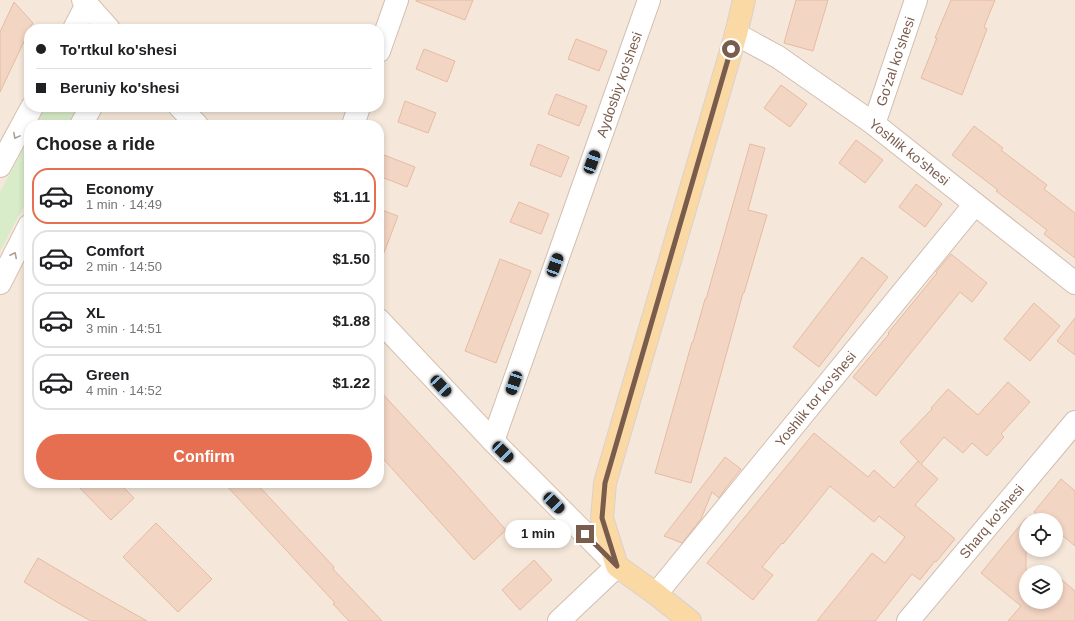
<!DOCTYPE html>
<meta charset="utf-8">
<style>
:root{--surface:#fff;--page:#f2f2f2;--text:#202124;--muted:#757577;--line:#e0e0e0;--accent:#e76f51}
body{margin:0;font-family:Arial,sans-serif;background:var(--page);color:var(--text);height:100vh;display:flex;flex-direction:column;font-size:15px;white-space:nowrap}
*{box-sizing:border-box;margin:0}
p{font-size:13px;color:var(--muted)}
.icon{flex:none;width:22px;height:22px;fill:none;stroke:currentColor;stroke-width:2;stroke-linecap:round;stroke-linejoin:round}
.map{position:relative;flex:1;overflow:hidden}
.details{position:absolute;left:24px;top:120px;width:360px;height:368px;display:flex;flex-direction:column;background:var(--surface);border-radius:16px;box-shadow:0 2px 6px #0003}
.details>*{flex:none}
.banner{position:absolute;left:24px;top:24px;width:360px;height:88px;border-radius:16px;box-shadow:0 2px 6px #0003;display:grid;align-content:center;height:88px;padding:0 12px;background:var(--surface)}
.tools{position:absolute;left:1019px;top:513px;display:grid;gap:8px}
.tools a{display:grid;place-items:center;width:44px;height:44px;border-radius:50%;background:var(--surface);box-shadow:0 2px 6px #0003;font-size:20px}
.end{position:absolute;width:18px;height:18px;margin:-9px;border:5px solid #7a5c4d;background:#fff;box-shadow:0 0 0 2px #fff}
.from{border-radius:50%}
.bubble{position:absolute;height:28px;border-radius:14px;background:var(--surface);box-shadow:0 2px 6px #0003;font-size:13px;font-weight:700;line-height:28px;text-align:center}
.car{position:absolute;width:12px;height:24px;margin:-12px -6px;border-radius:5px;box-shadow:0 0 3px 1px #0007;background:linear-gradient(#222 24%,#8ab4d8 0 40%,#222 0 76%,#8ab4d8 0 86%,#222 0)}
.banner b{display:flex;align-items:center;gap:14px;height:38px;font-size:15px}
.banner b+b{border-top:1px solid var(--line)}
.banner i{width:10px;height:10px;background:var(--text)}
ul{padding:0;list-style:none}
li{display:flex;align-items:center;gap:12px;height:56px;margin:0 8px 6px;padding:0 4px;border:2px solid var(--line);border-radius:16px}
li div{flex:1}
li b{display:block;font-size:15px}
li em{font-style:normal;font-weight:700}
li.on{border-color:var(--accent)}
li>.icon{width:36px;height:36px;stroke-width:1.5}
h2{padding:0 12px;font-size:18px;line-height:48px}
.cta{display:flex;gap:8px;margin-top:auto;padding:8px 12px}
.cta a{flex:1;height:46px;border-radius:24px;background:var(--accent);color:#fff;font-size:16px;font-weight:700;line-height:46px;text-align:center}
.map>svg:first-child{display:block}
</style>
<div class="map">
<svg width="1075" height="621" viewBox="0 0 1075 621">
<rect width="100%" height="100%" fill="#fdf6ec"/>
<path fill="#f5e8da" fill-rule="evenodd" d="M0 0H1075V621H0ZM29 29H379V107H29ZM29 125H379V483H29ZM1026 520H1056V550H1026ZM1026 572H1056V602H1026Z"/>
<g fill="#d8ecc9">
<path d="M46 107H77L67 125H36Z"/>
<path d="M29 139V197L0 251V192Z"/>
</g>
<g fill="#f3d5c3" stroke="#e6bba3">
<path d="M416 0H473L465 20 416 1Z"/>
<path d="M796 0H828L813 51 784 43Z"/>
<path d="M951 0H995L984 27 987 29 962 95 921 78 937 38H935Z"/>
<path d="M14 2 33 23 29 29V31L0 92V32Z"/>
<path d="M576 39 607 51 599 71 568 59Z"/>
<path d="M424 49 455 61 447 82 416 69Z"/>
<path d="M781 85 807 104 790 127 764 108Z"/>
<path d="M556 94 587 106 579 126 548 114Z"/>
<path d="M405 101 436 113 428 133 398 122Z"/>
<path d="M974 126 1003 148 1001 150 1047 185 1044 189 1075 213V258L1044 234 1047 230 996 191 998 190 952 155Z"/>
<path d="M856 140 883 160 865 183 839 163Z"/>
<path d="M538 144 569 157 561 177 530 165Z"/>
<path d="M750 144 765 148 748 210 767 215 744 293H743L691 483 655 473 692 342H693L705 299H706Z"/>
<path d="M384 155 415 167 407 187 379 176V168Z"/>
<path d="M916 184 942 204 925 227 899 207Z"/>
<path d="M519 202 549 214 541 234 510 222Z"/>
<path d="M379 209 398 216 380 263 379 262Z"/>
<path d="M951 254 987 283 972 302 960 292 876 396 853 377 889 334 888 333 937 273 936 272Z"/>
<path d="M862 257 888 277 819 367 793 347Z"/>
<path d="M500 259 531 271 496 363 465 351Z"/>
<path d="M1034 303 1060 326 1030 361 1004 339Z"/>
<path d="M1075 318V355L1057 341Z"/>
<path d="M1008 382 1030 402 1001 434 1004 437 987 456 972 443 963 453 944 437 921 464 938 479 915 505 955 539 936 562 935 561 920 580 912 574 875 621H817L872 553 885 563 905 537 879 516 874 522 830 486 806 516 783 544 782 543 762 567 773 575 753 600 707 563 814 433 868 477 874 470 894 488 918 461 920 463 900 442 932 409 931 408 948 389 978 415Z"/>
<path d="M379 390 453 470 506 530 474 560 379 454Z"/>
<path d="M725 457 741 469 725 489 719 498 712 492 701 519 682 543 664 536Z"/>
<path d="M1061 479 1075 491V546L1056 530V520H1044L1034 512Z"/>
<path d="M75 483H119L134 498 111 520Z"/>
<path d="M224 483H256L334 567 333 569 382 621H349L333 604 335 603Z"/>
<path d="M1026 518V602H1056V575L1075 591V621H1008L1021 606 981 573Z"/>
<path d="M156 523 212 579 178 612 123 557Z"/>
<path d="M38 558 94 591 147 621H91L62 605 24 582Z"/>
<path d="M534 560 552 580 520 610 502 590Z"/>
</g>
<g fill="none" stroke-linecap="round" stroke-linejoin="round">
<defs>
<g id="street">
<path id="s1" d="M736 34 778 57 874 124 1075 283"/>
<path d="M379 51 397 0"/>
<path id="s2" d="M874 124 916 0"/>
<path d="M353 125 359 107"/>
<path id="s3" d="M493 441 649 0"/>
<path id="s4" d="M656 594 975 204"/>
<path d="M559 621 617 566"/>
<path id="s5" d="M908 621 1075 422"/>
</g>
<g id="secondary">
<path d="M83 0 109 29"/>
<path d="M74 29 87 4"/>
<path d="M180 107 197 125"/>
<path d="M81 125 91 107"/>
<path d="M0 166 32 107"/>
<path d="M0 283 29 226"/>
<path d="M379 320 493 441 617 566"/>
</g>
<path id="primary" d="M690 621 656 594 617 566 602 518 605 483 736 34 744 0"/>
</defs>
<use href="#street" stroke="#d1beb0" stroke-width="24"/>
<use href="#secondary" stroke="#d6c0b0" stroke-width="24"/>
<use href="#primary" stroke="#dad1cd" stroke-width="24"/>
<use href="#street" stroke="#fff" stroke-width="22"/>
<use href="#secondary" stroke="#fff" stroke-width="22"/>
<use href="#primary" stroke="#fbd9a5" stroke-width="22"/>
</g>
<defs><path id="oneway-chevron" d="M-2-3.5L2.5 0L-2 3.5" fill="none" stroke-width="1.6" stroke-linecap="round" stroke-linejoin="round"/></defs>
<g stroke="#af9d94">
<use href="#oneway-chevron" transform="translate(16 136) rotate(118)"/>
<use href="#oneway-chevron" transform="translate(14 255) rotate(-63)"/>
</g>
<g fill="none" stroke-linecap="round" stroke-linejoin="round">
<path stroke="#7a5c4d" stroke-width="5" d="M585 534 617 566 602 518 605 483 731 49"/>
</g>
<g text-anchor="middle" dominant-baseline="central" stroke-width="3.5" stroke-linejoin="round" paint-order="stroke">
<g font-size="14" fill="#7a5c4d" stroke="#fffaf3">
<text stroke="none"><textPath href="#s2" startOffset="66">Go'zal ko'shesi</textPath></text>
<text stroke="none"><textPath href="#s3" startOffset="378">Aydosbiy ko'shesi</textPath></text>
<text stroke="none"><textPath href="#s1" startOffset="210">Yoshlik ko'shesi</textPath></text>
<text stroke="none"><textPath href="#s4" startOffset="252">Yoshlik tor ko'shesi</textPath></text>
<text stroke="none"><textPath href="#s5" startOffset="130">Sharq ko'shesi</textPath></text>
</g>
</g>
</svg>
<div class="tools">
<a><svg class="icon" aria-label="locate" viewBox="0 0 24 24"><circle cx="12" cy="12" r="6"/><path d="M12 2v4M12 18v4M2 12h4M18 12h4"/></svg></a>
<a><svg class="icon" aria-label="layers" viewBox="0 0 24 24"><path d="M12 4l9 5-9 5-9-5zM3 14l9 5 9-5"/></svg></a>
</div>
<i class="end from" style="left:731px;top:49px"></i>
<i class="end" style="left:585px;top:534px"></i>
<div class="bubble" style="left:505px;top:520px;width:66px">1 min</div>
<i class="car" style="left:592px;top:162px;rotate:20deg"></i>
<i class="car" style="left:555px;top:265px;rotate:20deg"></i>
<i class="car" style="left:514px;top:383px;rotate:199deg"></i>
<i class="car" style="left:441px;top:386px;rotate:137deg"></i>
<i class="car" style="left:503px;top:452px;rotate:135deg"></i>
<i class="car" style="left:554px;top:503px;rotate:135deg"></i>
<div class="banner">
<b><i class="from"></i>To'rtkul ko'shesi</b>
<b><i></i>Beruniy ko'shesi</b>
</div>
<section class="details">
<h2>Choose a ride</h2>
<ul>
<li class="on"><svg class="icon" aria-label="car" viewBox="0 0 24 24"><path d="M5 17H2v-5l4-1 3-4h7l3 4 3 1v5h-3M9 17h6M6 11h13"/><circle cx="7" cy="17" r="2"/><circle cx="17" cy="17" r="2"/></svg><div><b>Economy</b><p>1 min · 14:49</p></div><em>$1.11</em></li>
<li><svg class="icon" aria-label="car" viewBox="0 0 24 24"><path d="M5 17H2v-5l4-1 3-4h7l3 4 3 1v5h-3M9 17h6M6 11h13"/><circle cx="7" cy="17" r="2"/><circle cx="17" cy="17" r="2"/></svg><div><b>Comfort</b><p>2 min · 14:50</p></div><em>$1.50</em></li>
<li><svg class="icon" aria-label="car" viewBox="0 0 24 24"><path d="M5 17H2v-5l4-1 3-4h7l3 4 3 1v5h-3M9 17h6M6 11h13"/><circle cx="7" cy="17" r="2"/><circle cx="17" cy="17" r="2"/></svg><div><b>XL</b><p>3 min · 14:51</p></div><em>$1.88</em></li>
<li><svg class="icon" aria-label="car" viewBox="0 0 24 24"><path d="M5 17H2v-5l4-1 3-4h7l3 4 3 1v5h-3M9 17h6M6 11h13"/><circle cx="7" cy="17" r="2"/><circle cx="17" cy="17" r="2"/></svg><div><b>Green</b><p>4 min · 14:52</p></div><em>$1.22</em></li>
</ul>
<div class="cta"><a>Confirm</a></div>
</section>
</div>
